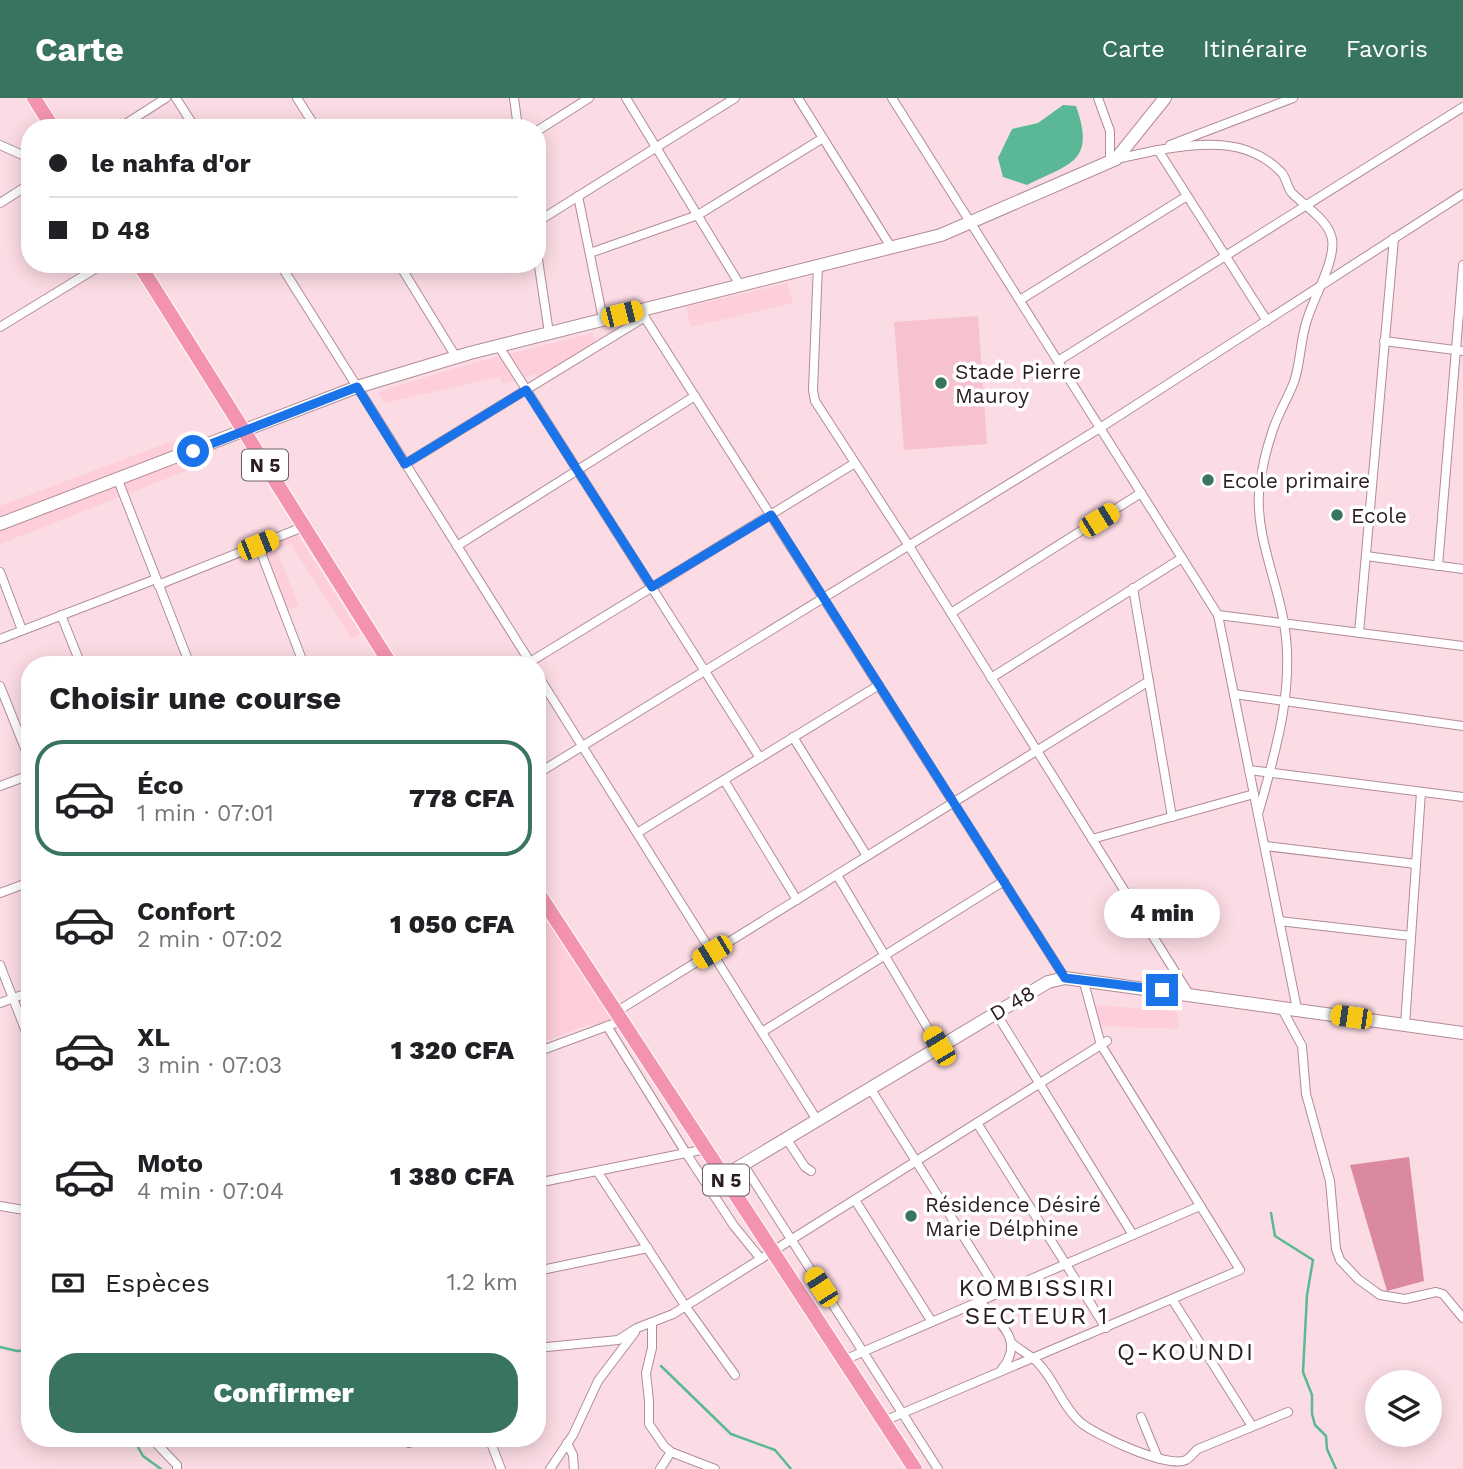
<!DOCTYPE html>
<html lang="fr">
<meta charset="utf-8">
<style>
:root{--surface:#fff;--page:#f6f6f6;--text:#202124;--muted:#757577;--line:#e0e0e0;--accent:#39745e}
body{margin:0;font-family:"Work Sans",sans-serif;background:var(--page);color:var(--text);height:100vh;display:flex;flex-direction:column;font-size:26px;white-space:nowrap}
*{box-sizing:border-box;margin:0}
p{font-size:23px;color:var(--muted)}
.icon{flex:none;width:38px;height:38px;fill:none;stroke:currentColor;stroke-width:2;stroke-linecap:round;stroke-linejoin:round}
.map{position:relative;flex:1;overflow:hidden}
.side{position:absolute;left:21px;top:558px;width:525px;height:791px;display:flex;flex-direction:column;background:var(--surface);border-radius:28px;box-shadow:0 4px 18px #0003}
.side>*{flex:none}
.top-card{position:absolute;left:21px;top:21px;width:525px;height:154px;border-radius:28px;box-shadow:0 4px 18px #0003;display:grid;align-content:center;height:154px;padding:0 28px;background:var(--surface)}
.tools{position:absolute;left:1365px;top:1272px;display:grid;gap:14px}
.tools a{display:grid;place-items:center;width:77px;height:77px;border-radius:50%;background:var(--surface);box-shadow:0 4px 18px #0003;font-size:35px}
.end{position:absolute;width:32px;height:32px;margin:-16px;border:9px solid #1a73e8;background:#fff;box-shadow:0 0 0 4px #fff}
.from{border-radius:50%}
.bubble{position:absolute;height:49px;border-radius:24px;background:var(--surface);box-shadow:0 4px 18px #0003;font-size:23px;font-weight:800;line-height:49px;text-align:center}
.car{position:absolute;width:21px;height:42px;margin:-21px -10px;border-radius:9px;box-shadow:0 0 5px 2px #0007;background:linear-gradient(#f5c518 24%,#345 0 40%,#f5c518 0 76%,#345 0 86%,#f5c518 0)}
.top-card b{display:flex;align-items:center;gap:24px;height:66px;font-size:26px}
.top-card b+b{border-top:2px solid var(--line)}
.top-card i{width:18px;height:18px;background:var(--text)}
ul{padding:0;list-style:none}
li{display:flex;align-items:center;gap:21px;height:116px;margin:0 14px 10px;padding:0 14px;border:4px solid transparent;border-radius:28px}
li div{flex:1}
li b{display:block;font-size:26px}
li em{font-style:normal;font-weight:800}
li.active{border-color:var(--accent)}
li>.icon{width:63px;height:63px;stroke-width:1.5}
h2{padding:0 28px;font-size:32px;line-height:84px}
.pay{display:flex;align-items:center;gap:18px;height:77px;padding:0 28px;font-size:26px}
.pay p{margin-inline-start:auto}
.button{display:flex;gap:14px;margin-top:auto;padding:14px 28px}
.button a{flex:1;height:80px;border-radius:28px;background:var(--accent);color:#fff;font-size:28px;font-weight:800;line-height:80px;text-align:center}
header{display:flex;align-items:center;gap:42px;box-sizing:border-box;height:98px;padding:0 35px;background:var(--accent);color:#fff}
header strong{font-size:33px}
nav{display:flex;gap:38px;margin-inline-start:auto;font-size:24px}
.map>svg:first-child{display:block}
</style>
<header>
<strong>Carte</strong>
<nav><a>Carte</a><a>Itinéraire</a><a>Favoris</a></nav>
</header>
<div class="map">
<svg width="1463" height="1371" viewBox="0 0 1463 1371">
<rect width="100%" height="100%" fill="#fcdce4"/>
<g fill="#feceda">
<path d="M787 185 793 205 691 229 686 209Z"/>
<path d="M592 235 597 248 540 283 536 276 504 286 499 279 384 305 378 294 472 265Z"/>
<path d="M196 334 209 364 0 446V408Z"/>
<path d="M294 432 360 535 352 541 291 446 276 452 299 508 284 514 258 447Z"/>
<path d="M537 796 621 923 594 933 591 926 537 946Z"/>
<path d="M1089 906 1178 914V931L1096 928Z"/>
</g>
<path fill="#f7c2d0" d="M978 218 987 346 904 352 894 224Z"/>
<path fill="#da89a1" d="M1409 1059 1424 1183 1387 1193 1350 1067Z"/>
<path fill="#5bb896" d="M1063 7 1076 8C1096 65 1070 65 1027 87L1003 79 998 60 1012 31 1038 25Z"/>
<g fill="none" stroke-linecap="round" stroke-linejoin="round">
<g stroke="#5bb896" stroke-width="2.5">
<path d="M1271 1115 1275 1138 1313 1162 1307 1197 1303 1274 1312 1297V1316L1315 1327 1326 1338 1327 1351 1336 1371"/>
<path d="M0 1249 17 1253 30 1252"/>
<path d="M661 1268 731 1336 775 1352 791 1371"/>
<path d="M133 1340 143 1358 161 1371"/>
</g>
<defs>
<g id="street">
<path d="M176 0 195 30"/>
<path d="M297 0 316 30"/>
<path d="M514 0 518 30"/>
<path d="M626 0 740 187"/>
<path d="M798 0 891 149"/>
<path d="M892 0 1218 517 1297 911"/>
<path d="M1098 0 1110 33V65"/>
<path d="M119 30 166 0"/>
<path d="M537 33 589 0"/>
<path d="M0 47 29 60"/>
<path d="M1170 47 1293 0"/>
<path d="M1158 52C1202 45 1248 39 1282 75 1286 80 1287 88 1291 94 1304 108 1328 121 1332 141 1336 162 1313 201 1307 222 1300 242 1301 264 1294 284 1287 302 1276 319 1271 338 1265 355 1261 377 1259 395 1256 438 1277 483 1284 525 1295 589 1276 652 1259 713"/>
<path d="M1116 61 1158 52 1267 223"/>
<path d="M578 98 603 221"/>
<path d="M0 105 30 86"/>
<path d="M537 124 735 0"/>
<path d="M537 155 549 235"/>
<path d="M590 155 698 117 823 40"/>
<path d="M280 166 532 567"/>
<path d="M399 166 456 259"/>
<path d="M818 167 813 292 815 303 909 448 1189 896"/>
<path d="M1020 202 1187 98"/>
<path d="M640 212 1065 880"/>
<path d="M0 229 103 166"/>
<path d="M1384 243 1463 253"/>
<path d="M498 247 760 660"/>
<path d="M1058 263 1463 9"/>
<path d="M405 366 645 219"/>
<path d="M118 382 190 567"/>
<path d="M258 447 304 567"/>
<path d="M457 448 695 298"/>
<path d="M1366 458 1463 471"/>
<path d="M1438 468 1463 167"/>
<path d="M0 474 22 532"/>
<path d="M158 487 303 429"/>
<path d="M1133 490 1172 719"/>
<path d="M951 515 1141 395"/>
<path d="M61 517 81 567"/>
<path d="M1218 517 1463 548"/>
<path d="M1359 535 1394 140"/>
<path d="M0 541 156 481"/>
<path d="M530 564 855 365"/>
<path d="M537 576 817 1022"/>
<path d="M991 580 1182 460"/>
<path d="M0 588 30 663"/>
<path d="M1234 596 1463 628"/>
<path d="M793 639 867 758"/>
<path d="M1249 672 1463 699"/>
<path d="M537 676 1100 330 1463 96"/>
<path d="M724 682 797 802"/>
<path d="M0 688 30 677"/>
<path d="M637 735 879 587"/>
<path d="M1092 741 1254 696"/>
<path d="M1265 748 1416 766"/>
<path d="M837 777 939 949"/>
<path d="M0 795 30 784"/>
<path d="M1279 823 1411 838"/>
<path d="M0 867 30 944"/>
<path d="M0 905 30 894"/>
<path d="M1281 909 1302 948 1306 996 1330 1083 1336 1151 1340 1162 1358 1181 1380 1197 1405 1201 1436 1194 1443 1196 1463 1220"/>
<path d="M616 914 1149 583"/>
<path d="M996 915 1133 1137"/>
<path d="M1405 927 1421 694"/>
<path d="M607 928 686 1055 734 1128 761 1161"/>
<path d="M762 934 1004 783"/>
<path d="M537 954 621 923"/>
<path d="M870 990 999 1195"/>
<path d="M977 1025 1106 1230"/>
<path d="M786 1040 805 1069 811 1073"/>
<path d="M743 1066 938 1371"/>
<path d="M597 1073 686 1209 735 1277"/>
<path d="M537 1085 706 1051"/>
<path d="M855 1102 932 1224"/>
<path d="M0 1108 30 1113"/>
<path d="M537 1173 648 1150"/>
<path d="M1172 1201 1252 1328"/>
<path d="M979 1203C1000 1225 1026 1243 1001 1272"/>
<path d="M652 1225V1250L646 1275 649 1303V1326L664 1348 671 1354 715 1371"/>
<path d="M1013 1246C1020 1252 1028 1256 1035 1262 1054 1279 1061 1307 1080 1324 1095 1337 1168 1371 1186 1362 1190 1360 1194 1354 1198 1351L1288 1314"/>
<path d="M537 1250 618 1242 637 1230 673 1216 1107 943"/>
<path d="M844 1262 1200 1108"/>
<path d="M1141 1319 1157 1358"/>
<path d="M884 1323 1240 1172 1101 947 1083 881"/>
<path d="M151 1340 177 1367V1371"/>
<path d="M408 1340 409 1345"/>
<path d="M489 1340 501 1371"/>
<path d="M567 1345 573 1357 574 1371"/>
<path d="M550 1371 573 1337 598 1283 635 1234"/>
<path d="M660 1371 671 1354"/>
</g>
<g id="secondary">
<path d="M0 426 357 289 470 255 941 137 1116 61 1165 0"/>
<path d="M724 1078 1048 884 1065 880 1463 935"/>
</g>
<g id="highway">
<path d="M34 0 53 30"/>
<path d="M139 166 391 567"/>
<path d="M537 793 915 1371"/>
</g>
</defs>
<use href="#street" stroke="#b18c95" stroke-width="10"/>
<use href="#secondary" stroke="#b18c95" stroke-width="14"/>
<use href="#highway" stroke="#fff" stroke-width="16"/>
<use href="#street" stroke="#fff" stroke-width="8"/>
<use href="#secondary" stroke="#fff" stroke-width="12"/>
<use href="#highway" stroke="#f393b0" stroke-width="14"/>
</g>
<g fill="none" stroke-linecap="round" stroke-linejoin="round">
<path stroke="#1a73e8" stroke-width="9" d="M193 353 357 289 405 366 526 292 652 489 771 417 1065 880 1162 892"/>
</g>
<g fill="#39745e" stroke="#fff" stroke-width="2.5">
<circle cx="941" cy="285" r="7"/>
<circle cx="1208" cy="382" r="7"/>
<circle cx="1337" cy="417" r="7"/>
<circle cx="911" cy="1118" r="7"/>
</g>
<g text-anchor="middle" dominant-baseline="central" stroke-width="7" stroke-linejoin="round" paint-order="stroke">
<g fill="#fff" stroke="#6a6062" stroke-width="2">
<rect x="242" y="351.5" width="46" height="31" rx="5"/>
<rect x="703" y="1066.5" width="46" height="31" rx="5"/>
</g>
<g font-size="19" font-weight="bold" fill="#2a1c1f">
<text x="265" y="367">N 5</text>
<text x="726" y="1082">N 5</text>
</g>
<g font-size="21" fill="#2a1c1f" stroke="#fff" text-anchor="start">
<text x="955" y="273">Stade Pierre<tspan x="955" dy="24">Mauroy</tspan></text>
<text x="1222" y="382">Ecole primaire</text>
<text x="1351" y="417">Ecole</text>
<text x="925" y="1106">Résidence Désiré<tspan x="925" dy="24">Marie Délphine</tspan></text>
</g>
<g font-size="21" fill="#2a1c1f" stroke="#fff">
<text transform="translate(1012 905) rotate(-31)">D 48</text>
</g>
<g font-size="24" letter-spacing="2" fill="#2a1c1f" stroke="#fff">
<text x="1037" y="1190">KOMBISSIRI<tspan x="1037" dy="28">SECTEUR 1</tspan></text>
<text x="1186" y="1254">Q-KOUNDI</text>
</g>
</g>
</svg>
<div class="tools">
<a><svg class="icon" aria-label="layers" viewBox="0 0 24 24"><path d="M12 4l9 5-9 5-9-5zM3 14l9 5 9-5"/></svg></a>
</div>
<i class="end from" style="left:193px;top:353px"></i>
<i class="end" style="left:1162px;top:892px"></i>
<div class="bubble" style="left:1104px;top:791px;width:116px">4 min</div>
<i class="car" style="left:622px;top:216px;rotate:76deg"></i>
<i class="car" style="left:1099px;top:422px;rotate:58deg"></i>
<i class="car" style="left:258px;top:447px;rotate:68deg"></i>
<i class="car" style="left:712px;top:854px;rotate:239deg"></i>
<i class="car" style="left:1351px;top:919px;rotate:278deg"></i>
<i class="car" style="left:939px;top:948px;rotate:329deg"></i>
<i class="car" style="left:821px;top:1189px;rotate:327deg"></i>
<div class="top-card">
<b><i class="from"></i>le nahfa d'or</b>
<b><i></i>D 48</b>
</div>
<section class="side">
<h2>Choisir une course</h2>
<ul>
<li class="active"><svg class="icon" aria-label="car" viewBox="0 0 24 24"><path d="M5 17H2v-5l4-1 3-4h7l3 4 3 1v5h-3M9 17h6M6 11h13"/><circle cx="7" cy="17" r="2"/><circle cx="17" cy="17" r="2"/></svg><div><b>Éco</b><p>1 min · 07:01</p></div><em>778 CFA</em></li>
<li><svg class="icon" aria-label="car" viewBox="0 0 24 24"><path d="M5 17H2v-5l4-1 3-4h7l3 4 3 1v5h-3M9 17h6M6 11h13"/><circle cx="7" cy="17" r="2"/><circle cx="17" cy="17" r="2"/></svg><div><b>Confort</b><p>2 min · 07:02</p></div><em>1 050 CFA</em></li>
<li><svg class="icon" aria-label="car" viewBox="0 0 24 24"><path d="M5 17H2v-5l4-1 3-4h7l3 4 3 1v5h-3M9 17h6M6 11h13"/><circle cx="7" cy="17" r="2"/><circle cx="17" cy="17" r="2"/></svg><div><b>XL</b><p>3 min · 07:03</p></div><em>1 320 CFA</em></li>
<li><svg class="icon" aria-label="car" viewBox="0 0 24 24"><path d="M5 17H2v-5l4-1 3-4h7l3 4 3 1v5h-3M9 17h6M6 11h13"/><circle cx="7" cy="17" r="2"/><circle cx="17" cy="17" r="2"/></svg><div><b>Moto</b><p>4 min · 07:04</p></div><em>1 380 CFA</em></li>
</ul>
<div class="pay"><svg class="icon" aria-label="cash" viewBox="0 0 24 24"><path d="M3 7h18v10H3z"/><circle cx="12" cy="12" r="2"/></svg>Espèces<p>1.2 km</p></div>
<div class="button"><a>Confirmer</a></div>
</section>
</div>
